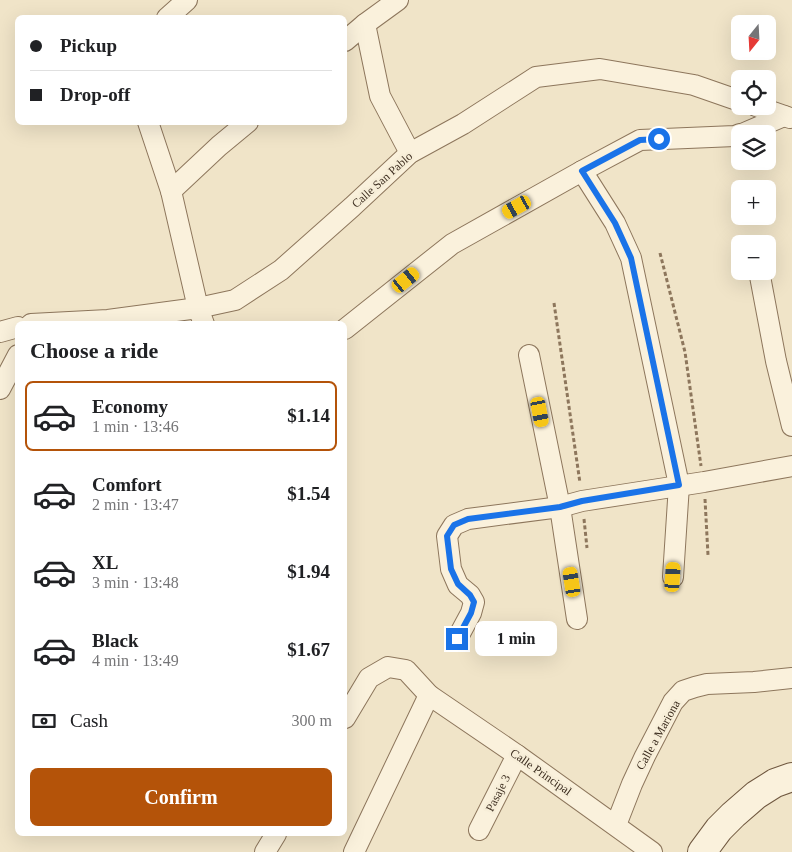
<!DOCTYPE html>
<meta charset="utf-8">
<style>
:root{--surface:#fff;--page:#f2f2f2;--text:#202124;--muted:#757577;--line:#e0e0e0;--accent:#b45309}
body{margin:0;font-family:Georgia,serif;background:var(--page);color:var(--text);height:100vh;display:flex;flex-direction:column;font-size:19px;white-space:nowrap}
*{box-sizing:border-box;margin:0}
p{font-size:16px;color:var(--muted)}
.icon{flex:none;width:28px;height:28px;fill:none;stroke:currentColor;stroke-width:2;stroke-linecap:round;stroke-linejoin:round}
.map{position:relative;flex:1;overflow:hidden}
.drawer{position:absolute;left:15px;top:321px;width:332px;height:515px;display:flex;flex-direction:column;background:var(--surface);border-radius:8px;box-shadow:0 5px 20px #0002}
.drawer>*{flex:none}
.banner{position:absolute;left:15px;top:15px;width:332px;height:110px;border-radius:8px;box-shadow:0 5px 20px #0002;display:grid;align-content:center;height:110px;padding:0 15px;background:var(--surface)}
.needle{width:32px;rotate:198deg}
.buttons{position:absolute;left:731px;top:15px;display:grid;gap:10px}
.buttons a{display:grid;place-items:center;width:45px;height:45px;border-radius:8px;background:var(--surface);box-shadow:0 5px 20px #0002;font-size:25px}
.end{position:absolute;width:22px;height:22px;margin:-11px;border:6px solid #1a73e8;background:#fff;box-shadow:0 0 0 2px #fff}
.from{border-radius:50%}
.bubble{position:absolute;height:35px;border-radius:8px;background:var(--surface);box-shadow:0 5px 20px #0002;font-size:16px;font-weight:600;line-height:35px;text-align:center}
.car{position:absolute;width:15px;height:30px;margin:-15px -8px;border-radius:6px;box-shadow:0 0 4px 1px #0007;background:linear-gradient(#f5c518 24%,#345 0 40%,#f5c518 0 76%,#345 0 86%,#f5c518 0)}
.banner b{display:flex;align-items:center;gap:18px;height:48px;font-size:19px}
.banner b+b{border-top:1px solid var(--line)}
.banner i{width:12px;height:12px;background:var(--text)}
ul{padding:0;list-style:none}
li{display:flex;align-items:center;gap:15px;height:70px;margin:0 10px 8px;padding:0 5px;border:2px solid transparent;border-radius:8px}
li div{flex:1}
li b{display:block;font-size:19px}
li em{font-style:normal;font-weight:600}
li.active{border-color:var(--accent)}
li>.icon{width:45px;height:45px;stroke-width:1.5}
h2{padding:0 15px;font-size:22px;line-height:60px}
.pay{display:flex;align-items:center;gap:12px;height:55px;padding:0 15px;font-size:19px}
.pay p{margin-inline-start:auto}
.cta{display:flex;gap:10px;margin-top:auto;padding:10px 15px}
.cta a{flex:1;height:58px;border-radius:8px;background:var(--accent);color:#fff;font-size:20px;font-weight:600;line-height:58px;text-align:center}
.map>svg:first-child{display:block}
</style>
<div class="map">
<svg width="792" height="852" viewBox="0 0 792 852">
<rect width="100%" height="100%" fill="#f0e4c8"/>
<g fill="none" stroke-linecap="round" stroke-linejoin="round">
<defs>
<g id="street">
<path d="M167 18 187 0"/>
<path d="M365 24 380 96 410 153"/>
<path d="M345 41 365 24 398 0"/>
<path d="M756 106 790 118"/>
<path d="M148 122 171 191 198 308 204 324"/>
<path d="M742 134 784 116"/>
<path d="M582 171 615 223 631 258 679 485 673 577"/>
<path d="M171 191 219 146 248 122"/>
<path d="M759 271 776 361 792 426"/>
<path d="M31 324 108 320 198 308 235 300 281 270 352 207 410 153 463 124 536 77 600 69 694 85 740 101"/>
<path d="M345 329 452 244 582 171 640 140 735 136 740 134"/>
<path d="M0 332 18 327"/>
<path d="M529 355 560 507 577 619"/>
<path d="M0 389 18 355"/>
<path d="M457 639 471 613 474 602 470 595 458 585 451 569 447 536 454 525 468 519 560 507 582 501 704 482 792 466"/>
<path d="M345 718 369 678 388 667 406 670 429 695 517 755 652 852"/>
<path d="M616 825 632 784 645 756 673 702 683 691 695 687 707 684 754 682 792 678"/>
<path d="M479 830 517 755"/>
<path d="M265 852 276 834"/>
<path d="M354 852 429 695"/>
</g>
<path id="secondary" d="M702 852 719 829 733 815 756 795 775 783 792 777"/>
</defs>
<use href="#street" stroke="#8d765c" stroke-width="22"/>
<use href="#secondary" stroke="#6f573f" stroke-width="30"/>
<g stroke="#8d765c" stroke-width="3" stroke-dasharray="4 2.5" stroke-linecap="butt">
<path d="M660 253 685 352 701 466"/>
<path d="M554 303 580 483"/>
<path d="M705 499 708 555"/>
<path d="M584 519 587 548"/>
</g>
<use href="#street" stroke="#faf1dc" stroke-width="20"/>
<use href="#secondary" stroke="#faf1dc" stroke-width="28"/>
</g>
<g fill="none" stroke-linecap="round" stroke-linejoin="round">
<path stroke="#1a73e8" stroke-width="6" d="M457 639 471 613 474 602 470 595 458 584 451 569 447 536 454 525 468 519 560 507 582 501 679 485 631 258 615 223 582 171 640 140 659 139"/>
</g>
<g text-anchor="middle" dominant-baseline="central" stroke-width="5" stroke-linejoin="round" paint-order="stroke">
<g font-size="12" fill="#3d2e20" stroke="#f7eed8">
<text transform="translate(382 180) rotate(-42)">Calle San Pablo</text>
<text transform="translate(658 735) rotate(-61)">Calle a Mariona</text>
<text transform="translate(541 772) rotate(35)">Calle Principal</text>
<text transform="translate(498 793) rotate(-63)">Pasaje 3</text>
</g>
</g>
</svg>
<div class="buttons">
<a><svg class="needle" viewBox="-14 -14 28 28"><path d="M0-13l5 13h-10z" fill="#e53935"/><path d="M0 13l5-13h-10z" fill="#757577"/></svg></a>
<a><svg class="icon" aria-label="locate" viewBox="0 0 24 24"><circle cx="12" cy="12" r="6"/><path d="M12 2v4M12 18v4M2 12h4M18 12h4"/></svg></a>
<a><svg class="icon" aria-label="layers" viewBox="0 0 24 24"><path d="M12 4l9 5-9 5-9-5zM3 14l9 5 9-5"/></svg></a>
<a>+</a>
<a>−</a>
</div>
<i class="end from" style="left:659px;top:139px"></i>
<i class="end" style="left:457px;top:639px"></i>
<div class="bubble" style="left:475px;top:621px;width:82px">1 min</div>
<i class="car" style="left:517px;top:207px;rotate:241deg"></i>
<i class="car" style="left:406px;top:280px;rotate:51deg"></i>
<i class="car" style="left:540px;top:412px;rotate:169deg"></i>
<i class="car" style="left:673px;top:577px;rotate:4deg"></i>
<i class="car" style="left:572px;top:582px;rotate:351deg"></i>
<div class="banner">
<b><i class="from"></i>Pickup</b>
<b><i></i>Drop-off</b>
</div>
<section class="drawer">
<h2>Choose a ride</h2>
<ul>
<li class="active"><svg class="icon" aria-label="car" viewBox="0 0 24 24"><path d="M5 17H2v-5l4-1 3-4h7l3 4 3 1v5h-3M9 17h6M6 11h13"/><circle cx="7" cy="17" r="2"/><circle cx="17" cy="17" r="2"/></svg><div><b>Economy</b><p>1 min · 13:46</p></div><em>$1.14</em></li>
<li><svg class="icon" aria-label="car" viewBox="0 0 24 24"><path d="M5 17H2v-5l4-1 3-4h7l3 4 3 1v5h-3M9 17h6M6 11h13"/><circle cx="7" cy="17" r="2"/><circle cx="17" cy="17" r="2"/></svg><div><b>Comfort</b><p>2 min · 13:47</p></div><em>$1.54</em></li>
<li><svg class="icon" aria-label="car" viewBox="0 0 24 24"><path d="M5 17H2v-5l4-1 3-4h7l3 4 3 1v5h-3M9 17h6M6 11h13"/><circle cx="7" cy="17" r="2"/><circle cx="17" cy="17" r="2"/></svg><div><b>XL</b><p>3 min · 13:48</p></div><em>$1.94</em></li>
<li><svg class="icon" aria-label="car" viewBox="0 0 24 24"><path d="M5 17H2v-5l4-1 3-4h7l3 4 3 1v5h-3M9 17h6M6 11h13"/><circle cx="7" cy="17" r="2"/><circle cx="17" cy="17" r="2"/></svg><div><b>Black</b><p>4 min · 13:49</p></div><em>$1.67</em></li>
</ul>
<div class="pay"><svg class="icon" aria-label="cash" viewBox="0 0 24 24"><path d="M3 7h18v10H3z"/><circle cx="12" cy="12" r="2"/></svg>Cash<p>300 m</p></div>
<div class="cta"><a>Confirm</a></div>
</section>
</div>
